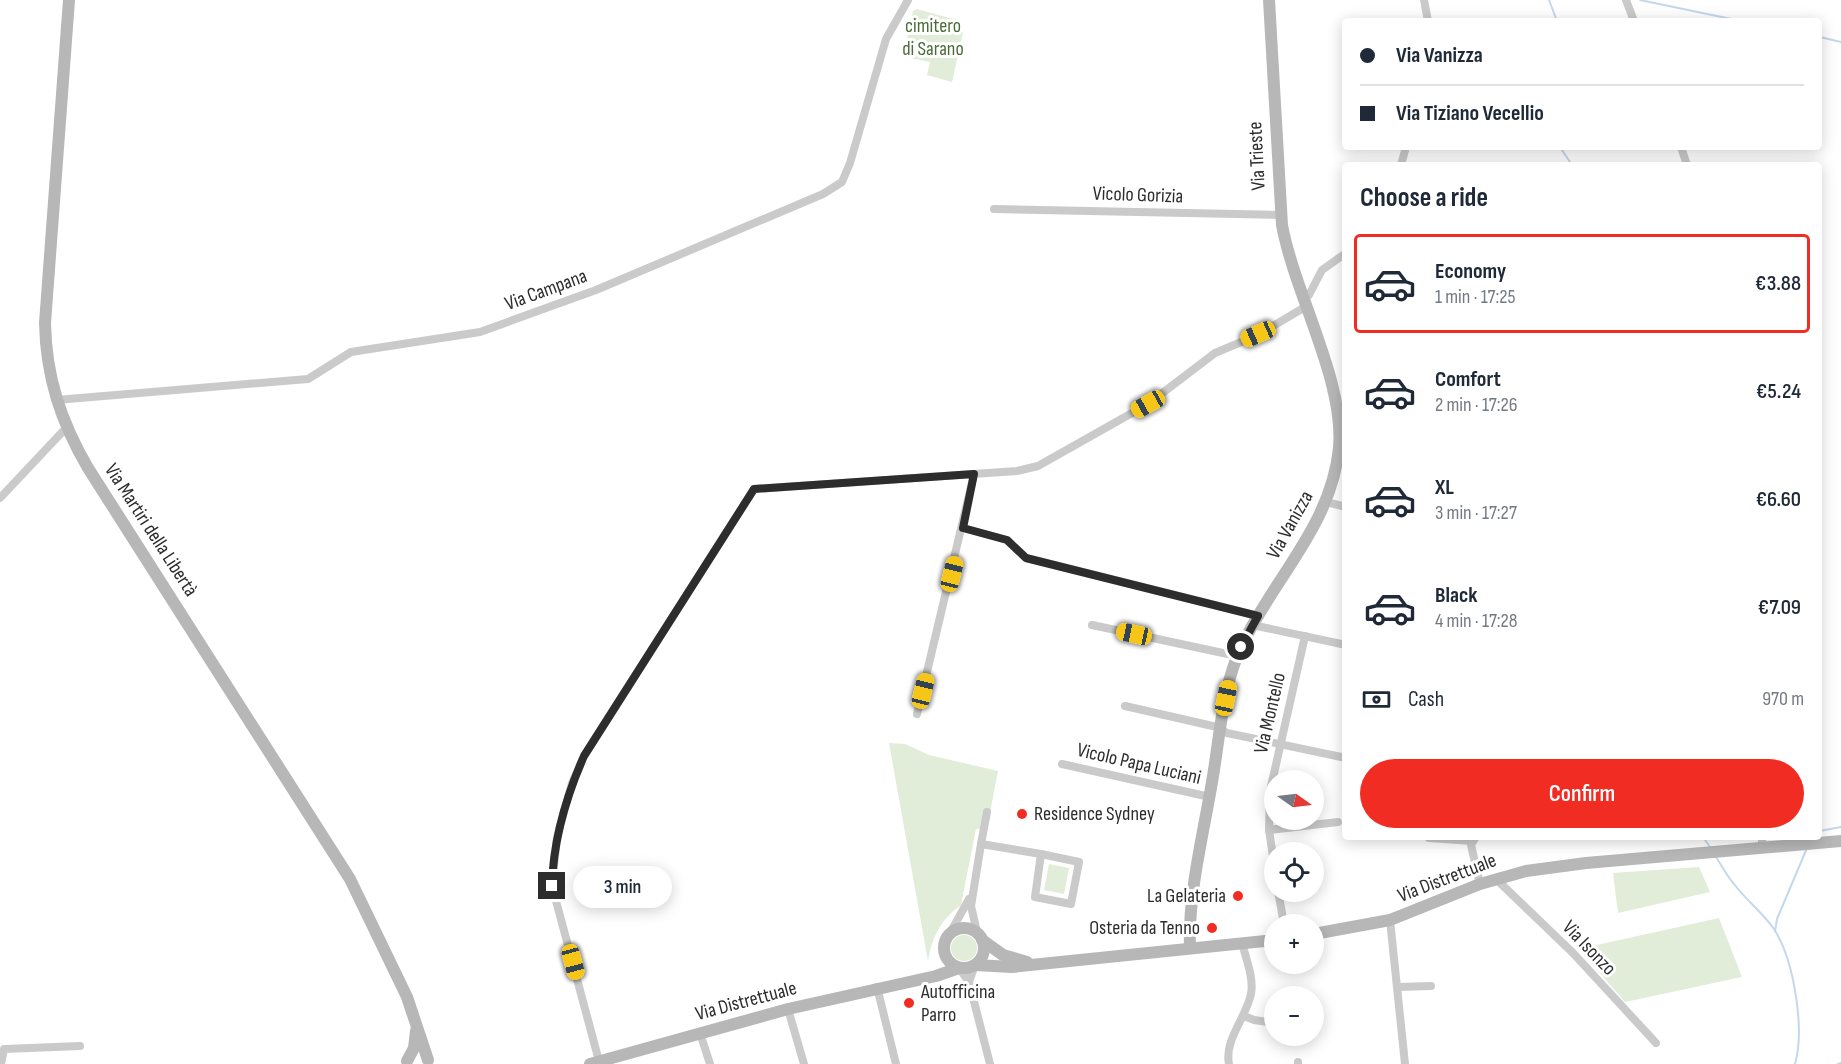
<!DOCTYPE html>
<meta charset="utf-8">
<style>
:root{--surface:#fff;--page:#f6f6f7;--text:#1f2937;--muted:#747a83;--line:#e0e1e3;--accent:#f12c22}
body{margin:0;font-family:"Sofia Sans Condensed",sans-serif;background:var(--page);color:var(--text);height:100vh;display:flex;flex-direction:column;font-size:22px;white-space:nowrap}
*{box-sizing:border-box;margin:0}
p{font-size:20px;color:var(--muted)}
.icon{flex:none;width:33px;height:33px;fill:none;stroke:currentColor;stroke-width:2;stroke-linecap:round;stroke-linejoin:round}
.map{position:relative;flex:1;overflow:hidden}
.details{position:absolute;left:1342px;top:162px;width:480px;height:678px;display:flex;flex-direction:column;background:var(--surface);border-radius:6px;box-shadow:0 3px 15px #0003}
.details>*{flex:none}
.banner{position:absolute;left:1342px;top:18px;width:480px;height:132px;border-radius:6px;box-shadow:0 3px 15px #0003;display:grid;align-content:center;height:132px;padding:0 18px;background:var(--surface)}
.needle{width:39px;rotate:104deg}
.fabs{position:absolute;left:1264px;top:770px;display:grid;gap:12px}
.fabs a{display:grid;place-items:center;width:60px;height:60px;border-radius:50%;background:var(--surface);box-shadow:0 3px 15px #0003;font-size:30px}
.end{position:absolute;width:27px;height:27px;margin:-14px;border:8px solid #2d2d2d;background:#fff;box-shadow:0 0 0 3px #fff}
.from{border-radius:50%}
.bubble{position:absolute;height:42px;border-radius:21px;background:var(--surface);box-shadow:0 3px 15px #0003;font-size:20px;font-weight:600;line-height:42px;text-align:center}
.car{position:absolute;width:18px;height:36px;margin:-18px -9px;border-radius:8px;box-shadow:0 0 4px 2px #0007;background:linear-gradient(#f5c518 24%,#345 0 40%,#f5c518 0 76%,#345 0 86%,#f5c518 0)}
.banner b{display:flex;align-items:center;gap:21px;height:57px;font-size:22px}
.banner b+b{border-top:2px solid var(--line)}
.banner i{width:15px;height:15px;background:var(--text)}
ul{padding:0;list-style:none}
li{display:flex;align-items:center;gap:18px;height:99px;margin:0 12px 9px;padding:0 6px;border:3px solid transparent;border-radius:6px}
li div{flex:1}
li b{display:block;font-size:22px}
li em{font-style:normal;font-weight:600}
li.on{border-color:var(--accent)}
li>.icon{width:54px;height:54px;stroke-width:1.5}
h2{padding:0 18px;font-size:27px;line-height:72px}
.pay{display:flex;align-items:center;gap:15px;height:66px;padding:0 18px;font-size:22px}
.pay p{margin-inline-start:auto}
.action{display:flex;gap:12px;margin-top:auto;padding:12px 18px}
.action a{flex:1;height:69px;border-radius:36px;background:var(--accent);color:#fff;font-size:24px;font-weight:600;line-height:69px;text-align:center}
.map>svg:first-child{display:block}
</style>
<div class="map">
<svg width="1841" height="1064" viewBox="0 0 1841 1064">
<rect width="100%" height="100%" fill="#fff"/>
<g fill="#e1ecd9">
<path d="M917 9 960 21 959 25 963 32 952 82 927 75 930 62 906 57 904 53 913 11Z"/>
<path d="M889 743 905 744 929 755 998 771 987 828 976 829 961 905C941 919 932 937 928 961Z"/>
<path d="M1049 864 1069 868 1064 894 1044 890Z"/>
<path d="M1699 867 1710 892 1618 913 1613 873Z"/>
<path d="M1719 918 1742 977 1625 1002 1579 949Z"/>
<circle cx="964" cy="948" r="13"/>
</g>
<g fill="none" stroke-linecap="round" stroke-linejoin="round">
<g stroke="#c4d8ed" stroke-width="2">
<path d="M1549 0 1557 21"/>
<path d="M1640 0 1741 21"/>
<path d="M1820 37 1841 42"/>
<path d="M1560 147 1572 165"/>
<path d="M1820 831 1841 827"/>
<path d="M1703 837 1710 847"/>
<path d="M1716 857C1722 866 1727 876 1734 884 1746 900 1763 913 1774 929 1794 960 1805 1029 1795 1064"/>
<path d="M1775 931 1777 919 1807 848"/>
<path d="M1838 1064 1841 1063"/>
</g>
<g stroke="#cacaca" stroke-width="8">
<path d="M1424 0 1428 21"/>
<path d="M1626 0 1634 21"/>
<path d="M1681 147 1687 165"/>
<path d="M1401 165 1406 147"/>
<path d="M994 209 1281 215"/>
<path d="M1302 299 1309 295 1322 270 1346 253"/>
<path d="M56 400 308 379 351 352 480 332 596 290 823 194 842 182 850 163 886 39 908 0"/>
<path d="M0 498 66 428"/>
<path d="M1326 502 1346 507"/>
<path d="M963 528 1007 540 1026 558 1258 616"/>
<path d="M1092 625 1237 656"/>
<path d="M1257 626 1346 645"/>
<path d="M1125 706 1217 727 1227 733 1346 758"/>
<path d="M917 714 974 474"/>
<path d="M1062 764 1210 797"/>
<path d="M1269 830 1338 822"/>
<path d="M1476 837 1471 845 1480 884"/>
<path d="M1429 838 1472 841"/>
<path d="M981 844 987 812"/>
<path d="M1762 848V837"/>
<path d="M1041 854 1079 862 1071 904 1035 897Z"/>
<path d="M1275 870 1269 830 1270 791 1305 636"/>
<path d="M1496 879 1573 953 1656 1043"/>
<path d="M1278 891 1284 924"/>
<path d="M1390 920 1405 1064"/>
<path d="M977 932 971 906 981 844 1041 854"/>
<path d="M950 933 969 899"/>
<path d="M959 968 969 982 975 965"/>
<path d="M969 982 990 1064"/>
<path d="M877 987 896 1064"/>
<path d="M1398 987 1431 986"/>
<path d="M788 1009 804 1064"/>
<path d="M1244 1016 1254 1020 1275 1023"/>
<path d="M700 1033 710 1064"/>
<path d="M599 1061 552 886 557 837 572 783 584 756 754 489 1017 471 1038 466 1148 404 1215 353 1258 335 1305 307"/>
<path d="M1 1064 4 1049 80 1046"/>
<path d="M1229 1064C1224 1040 1246 1018 1251 994 1254 978 1246 959 1242 943"/>
<path d="M1298 1064V1062"/>
</g>
<g stroke="#b7b7b7" stroke-width="12">
<path d="M69 0 45 323C46 377 61 422 88 468L350 879 407 997 428 1060"/>
<circle cx="964" cy="948" r="20"/>
<path d="M1314 934 1390 920 1480 884 1526 871 1586 863 1841 841"/>
<path d="M982 940 1003 955 1027 962"/>
<path d="M1190 948C1188 893 1203 836 1212 782 1220 737 1222 687 1242 645 1274 578 1331 526 1339 448 1345 381 1295 295 1282 225L1269 0"/>
<path d="M975 965 1012 967 1275 940"/>
<path d="M407 1061 414 1048 416 1031"/>
<path d="M590 1064 788 1009 936 976 959 968"/>
</g>
</g>
<g fill="none" stroke-linecap="round" stroke-linejoin="round">
<path stroke="#2d2d2d" stroke-width="8" d="M552 886C553 841 566 797 584 756L754 489 974 474 963 528 1007 540 1026 558 1258 616 1241 647"/>
</g>
<g fill="#f12c22" stroke="#fff" stroke-width="2">
<circle cx="1022" cy="814" r="6"/>
<circle cx="1238" cy="896" r="6"/>
<circle cx="1212" cy="928" r="6"/>
<circle cx="909" cy="1003" r="6"/>
</g>
<g text-anchor="middle" dominant-baseline="central" stroke-width="6" stroke-linejoin="round" paint-order="stroke">
<g font-size="20" fill="#4a6c38" stroke="#fff">
<text x="933" y="26">cimitero<tspan x="933" dy="23">di Sarano</tspan></text>
</g>
<g font-size="20" fill="#2d2d2d" stroke="#fff">
<text transform="translate(1257 156) rotate(-93)">Via Trieste</text>
<text transform="translate(1138 195) rotate(2)">Vicolo Gorizia</text>
<text transform="translate(546 290) rotate(-20)">Via Campana</text>
<text transform="translate(1290 525) rotate(-61)">Via Vanizza</text>
<text transform="translate(151 530) rotate(57)">Via Martiri della Libertà</text>
<text transform="translate(1270 713) rotate(-77)">Via Montello</text>
<text transform="translate(1139 764) rotate(13)">Vicolo Papa Luciani</text>
<text transform="translate(1447 878) rotate(-21)">Via Distrettuale</text>
<text transform="translate(1589 948) rotate(46)">Via Isonzo</text>
<text transform="translate(746 1001) rotate(-15)">Via Distrettuale</text>
</g>
<g font-size="20" fill="#2d2d2d" stroke="#fff" text-anchor="start">
<text x="1034" y="814">Residence Sydney</text>
<text x="1226" y="896" text-anchor="end">La Gelateria</text>
<text x="1200" y="928" text-anchor="end">Osteria da Tenno</text>
<text x="921" y="992">Autofficina<tspan x="921" dy="23">Parro</tspan></text>
</g>
</g>
</svg>
<div class="fabs">
<a><svg class="needle" viewBox="-14 -14 28 28"><path d="M0-13l5 13h-10z" fill="#e53935"/><path d="M0 13l5-13h-10z" fill="#747a83"/></svg></a>
<a><svg class="icon" aria-label="locate" viewBox="0 0 24 24"><circle cx="12" cy="12" r="6"/><path d="M12 2v4M12 18v4M2 12h4M18 12h4"/></svg></a>
<a>+</a>
<a>−</a>
</div>
<i class="end from" style="left:1241px;top:647px"></i>
<i class="end" style="left:552px;top:886px"></i>
<div class="bubble" style="left:573px;top:866px;width:99px">3 min</div>
<i class="car" style="left:1258px;top:334px;rotate:246deg"></i>
<i class="car" style="left:1148px;top:404px;rotate:241deg"></i>
<i class="car" style="left:952px;top:574px;rotate:14deg"></i>
<i class="car" style="left:1134px;top:634px;rotate:282deg"></i>
<i class="car" style="left:923px;top:691px;rotate:14deg"></i>
<i class="car" style="left:1226px;top:698px;rotate:12deg"></i>
<i class="car" style="left:573px;top:962px;rotate:165deg"></i>
<div class="banner">
<b><i class="from"></i>Via Vanizza</b>
<b><i></i>Via Tiziano Vecellio</b>
</div>
<section class="details">
<h2>Choose a ride</h2>
<ul>
<li class="on"><svg class="icon" aria-label="car" viewBox="0 0 24 24"><path d="M5 17H2v-5l4-1 3-4h7l3 4 3 1v5h-3M9 17h6M6 11h13"/><circle cx="7" cy="17" r="2"/><circle cx="17" cy="17" r="2"/></svg><div><b>Economy</b><p>1 min · 17:25</p></div><em>€3.88</em></li>
<li><svg class="icon" aria-label="car" viewBox="0 0 24 24"><path d="M5 17H2v-5l4-1 3-4h7l3 4 3 1v5h-3M9 17h6M6 11h13"/><circle cx="7" cy="17" r="2"/><circle cx="17" cy="17" r="2"/></svg><div><b>Comfort</b><p>2 min · 17:26</p></div><em>€5.24</em></li>
<li><svg class="icon" aria-label="car" viewBox="0 0 24 24"><path d="M5 17H2v-5l4-1 3-4h7l3 4 3 1v5h-3M9 17h6M6 11h13"/><circle cx="7" cy="17" r="2"/><circle cx="17" cy="17" r="2"/></svg><div><b>XL</b><p>3 min · 17:27</p></div><em>€6.60</em></li>
<li><svg class="icon" aria-label="car" viewBox="0 0 24 24"><path d="M5 17H2v-5l4-1 3-4h7l3 4 3 1v5h-3M9 17h6M6 11h13"/><circle cx="7" cy="17" r="2"/><circle cx="17" cy="17" r="2"/></svg><div><b>Black</b><p>4 min · 17:28</p></div><em>€7.09</em></li>
</ul>
<div class="pay"><svg class="icon" aria-label="cash" viewBox="0 0 24 24"><path d="M3 7h18v10H3z"/><circle cx="12" cy="12" r="2"/></svg>Cash<p>970 m</p></div>
<div class="action"><a>Confirm</a></div>
</section>
</div>
